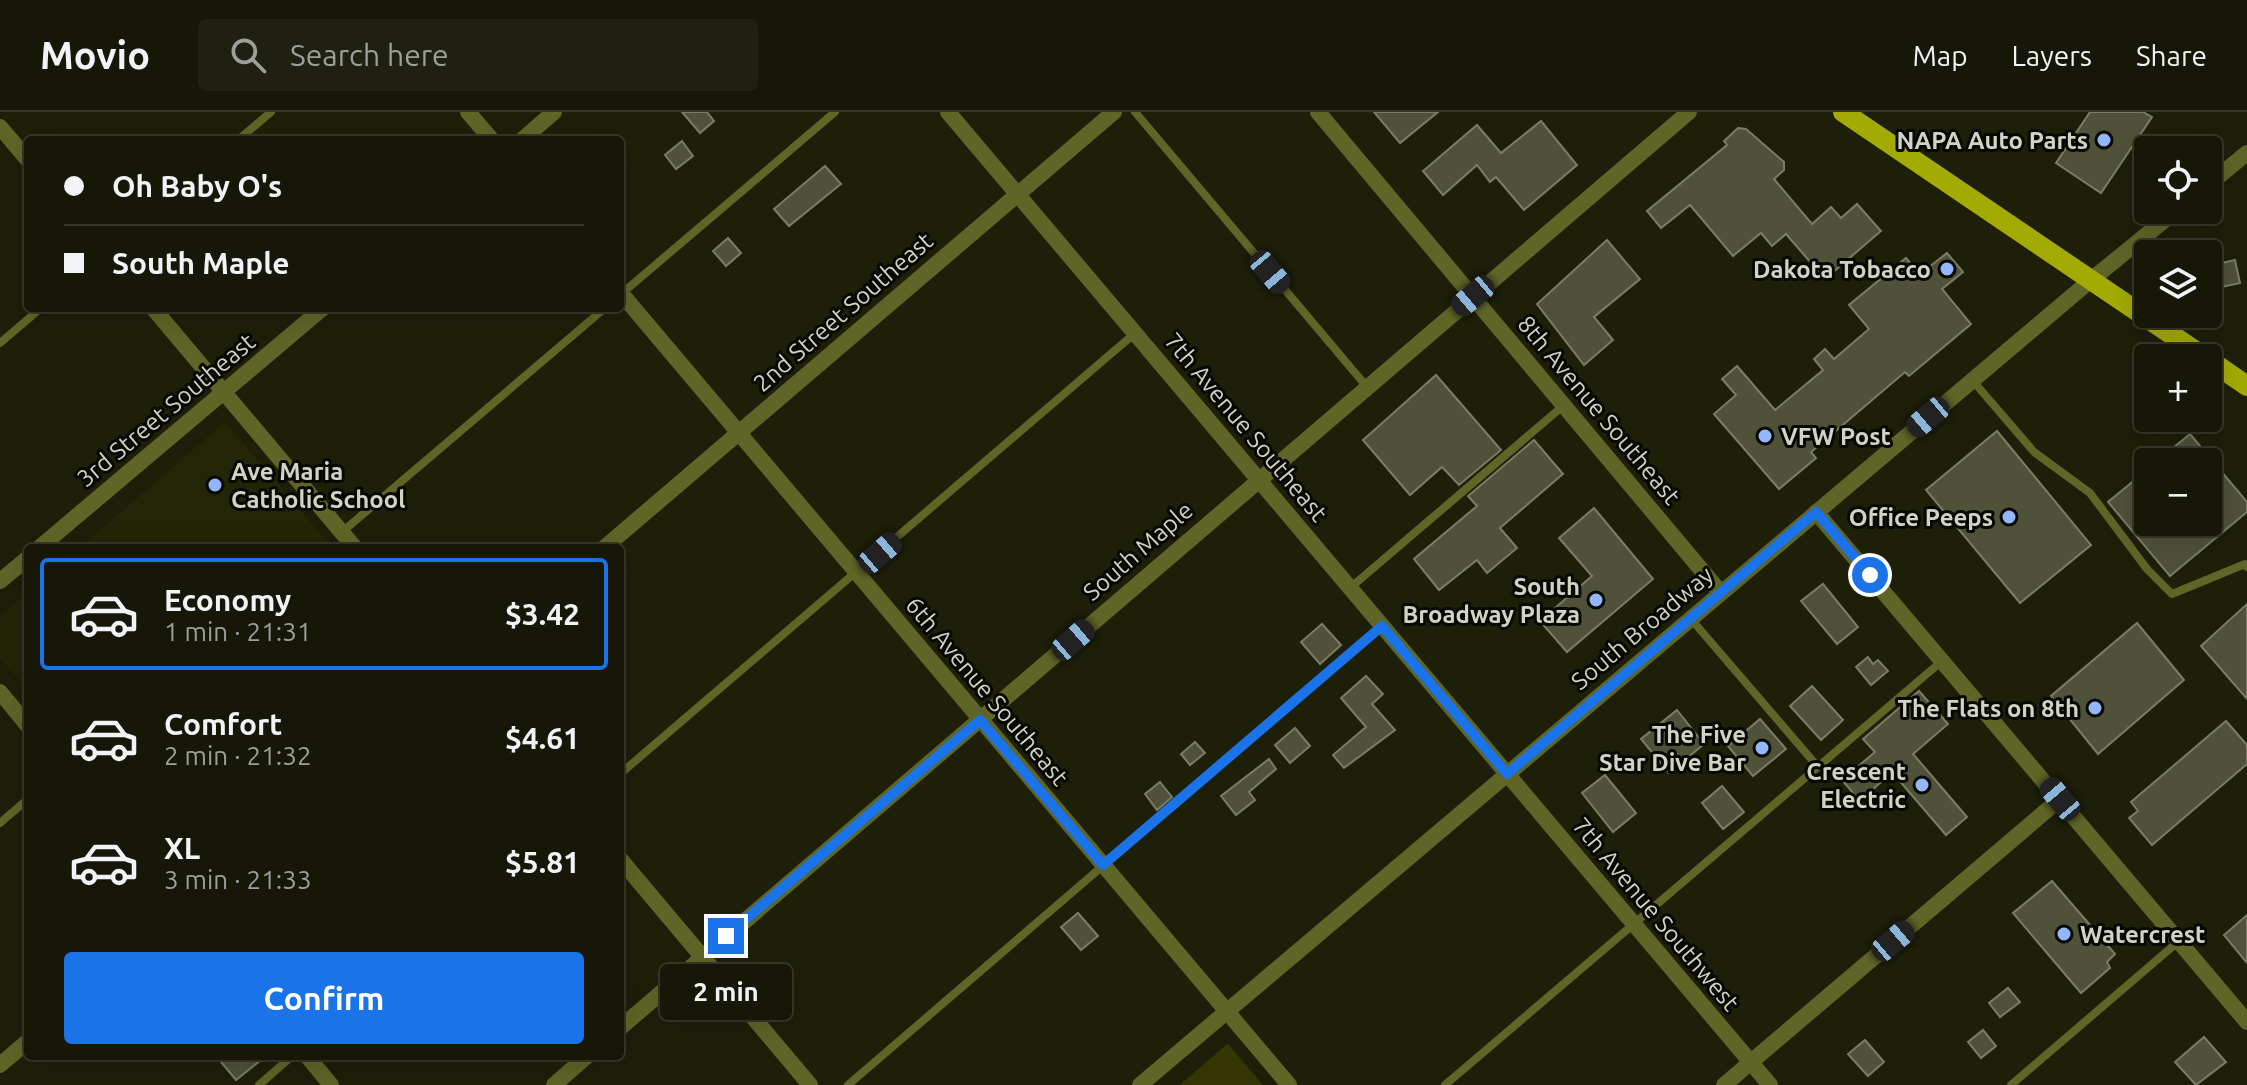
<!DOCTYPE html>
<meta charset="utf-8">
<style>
:root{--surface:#161707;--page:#1f2011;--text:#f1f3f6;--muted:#9e9f9b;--line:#353628;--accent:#1a73e8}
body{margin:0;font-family:Ubuntu,sans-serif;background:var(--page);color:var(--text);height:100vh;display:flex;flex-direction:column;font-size:30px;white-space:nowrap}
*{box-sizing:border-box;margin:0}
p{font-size:26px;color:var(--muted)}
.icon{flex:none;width:44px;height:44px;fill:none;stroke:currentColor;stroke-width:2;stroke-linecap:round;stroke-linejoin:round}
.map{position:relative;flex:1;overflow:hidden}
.side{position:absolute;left:24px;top:432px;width:600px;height:516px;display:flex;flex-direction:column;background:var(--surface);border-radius:8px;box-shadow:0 8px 32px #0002,0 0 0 2px var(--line)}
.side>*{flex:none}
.hud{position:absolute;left:24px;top:24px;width:600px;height:176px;border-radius:8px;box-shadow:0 8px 32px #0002,0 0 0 2px var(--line);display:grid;align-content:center;height:176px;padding:0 40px;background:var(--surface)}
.buttons{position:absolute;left:2134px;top:24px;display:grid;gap:16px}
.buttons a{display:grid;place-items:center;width:88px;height:88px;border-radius:8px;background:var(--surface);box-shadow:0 8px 32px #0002,0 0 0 2px var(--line);font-size:40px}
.end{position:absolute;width:36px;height:36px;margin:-18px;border:10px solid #1a73e8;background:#fff;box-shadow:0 0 0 4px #fff}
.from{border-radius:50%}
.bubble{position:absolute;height:56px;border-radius:8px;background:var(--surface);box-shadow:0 8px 32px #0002,0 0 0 2px var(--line);font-size:26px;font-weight:700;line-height:56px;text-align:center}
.car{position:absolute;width:24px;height:48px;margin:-24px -12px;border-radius:10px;box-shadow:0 0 6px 2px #0007;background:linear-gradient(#222 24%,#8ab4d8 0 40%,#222 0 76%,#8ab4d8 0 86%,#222 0)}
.hud b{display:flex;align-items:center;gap:28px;height:76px;font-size:30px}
.hud b+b{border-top:2px solid var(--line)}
.hud i{width:20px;height:20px;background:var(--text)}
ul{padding:14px 0 0;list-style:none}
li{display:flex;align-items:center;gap:24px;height:112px;margin:0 16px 12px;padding:0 24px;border:4px solid transparent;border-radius:8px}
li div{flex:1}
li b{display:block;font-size:30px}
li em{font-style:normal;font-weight:700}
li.selected{border-color:var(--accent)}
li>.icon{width:72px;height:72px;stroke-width:1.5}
.action{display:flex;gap:16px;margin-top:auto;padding:16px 40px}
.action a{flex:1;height:92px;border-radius:8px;background:var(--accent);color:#fff;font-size:32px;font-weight:700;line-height:92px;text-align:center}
header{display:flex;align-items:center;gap:48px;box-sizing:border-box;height:112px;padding:0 40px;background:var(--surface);border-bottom:2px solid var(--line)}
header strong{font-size:38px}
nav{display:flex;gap:44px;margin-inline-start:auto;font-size:28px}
.search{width:560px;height:72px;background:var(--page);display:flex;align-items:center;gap:20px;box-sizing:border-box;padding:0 28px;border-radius:8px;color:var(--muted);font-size:30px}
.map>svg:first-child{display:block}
</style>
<header>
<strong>Movio</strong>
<div class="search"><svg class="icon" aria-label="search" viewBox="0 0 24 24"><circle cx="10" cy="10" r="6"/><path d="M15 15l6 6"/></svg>Search here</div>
<nav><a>Map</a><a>Layers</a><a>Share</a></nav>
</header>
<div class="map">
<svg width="2247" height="973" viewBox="0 0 2247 973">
<rect width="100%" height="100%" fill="#1d1f09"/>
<g fill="#222506">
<path d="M225 310 333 436H79Z"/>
<path d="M28 480V578L0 546V504Z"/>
</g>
<path fill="#333603" d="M1228 932 1263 973H1180L1227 932Z"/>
<g fill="#4f5139" stroke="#7a7d64" stroke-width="2">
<path d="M682 0H707L714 9 700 21Z"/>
<path d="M1374 0H1438L1400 31Z"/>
<path d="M2090 0H2143L2152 5 2101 81 2056 51Z"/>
<path d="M1541 9 1577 53 1524 98 1496 65 1490 70 1477 53 1443 83 1423 59 1477 13 1501 41Z"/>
<path d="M1738 16 1746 17 1784 50V58L1774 67 1812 112 1831 95 1841 106 1857 92 1881 119 1825 167 1786 122 1772 134 1761 121 1733 144 1690 93 1661 116 1647 99 1727 33 1724 29Z"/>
<path d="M682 29 693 44 676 57 665 43Z"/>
<path d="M825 54 841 72 789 114 774 97Z"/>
<path d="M728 126 741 141 726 154 713 139Z"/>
<path d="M1607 128 1640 167 1594 205 1613 228 1584 253 1537 192Z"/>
<path d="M1947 141 1963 160 1942 177 1971 212 1909 264 1905 260 1811 340 1816 346 1779 377 1714 302 1736 283 1722 267 1737 254 1775 298 1823 258 1814 247 1825 237 1834 247 1869 217 1849 193 1906 146 1920 162Z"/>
<path d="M2235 148 2240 171 2208 178V154Z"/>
<path d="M1436 263 1501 338 1459 373 1442 355 1410 383 1363 328Z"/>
<path d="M1997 319 2091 433 2020 491 1926 378Z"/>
<path d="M2190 322 2247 390V400L2170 464 2108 390 2148 357V410H2208V350H2156Z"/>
<path d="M1534 328 1563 362 1500 416 1517 436 1487 461 1477 448 1439 478 1414 447 1477 394 1468 384Z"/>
<path d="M1594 396 1653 467 1567 540 1540 509 1592 464 1559 426Z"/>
<path d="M1823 472 1858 515 1837 532 1801 489Z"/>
<path d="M2247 492V587L2201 534Z"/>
<path d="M2137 511 2184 568 2098 642 2051 584Z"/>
<path d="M1322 512 1341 533 1320 552 1301 530Z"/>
<path d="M1868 545 1873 552 1878 548 1888 559 1871 573 1856 555Z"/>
<path d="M1366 564 1383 582 1372 592 1395 618 1344 656 1333 643 1366 615 1341 586Z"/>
<path d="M1812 574 1843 608 1821 628 1790 594Z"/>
<path d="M1919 579 1948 612 1913 642 1967 705 1946 723 1892 660 1860 689 1842 668 1875 640 1863 627Z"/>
<path d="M1677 598 1704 632 1669 661 1641 627Z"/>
<path d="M1760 607 1786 637 1753 664 1728 634Z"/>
<path d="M2226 609 2247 633V652L2152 733 2129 706 2138 699 2131 690Z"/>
<path d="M1295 616 1310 634 1290 651 1275 633Z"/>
<path d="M1195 630 1205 641 1190 653 1181 642Z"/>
<path d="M1269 647 1276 657 1249 680 1255 688 1236 703 1221 684Z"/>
<path d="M1605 663 1636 701 1613 720 1582 681Z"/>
<path d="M1160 670 1172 685 1157 698 1145 682Z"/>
<path d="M1722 674 1744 700 1723 717 1702 691Z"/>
<path d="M2052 769 2115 842 2107 850 2110 856 2081 881 2013 801Z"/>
<path d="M1078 801 1098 824 1081 838 1061 815Z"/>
<path d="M2247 803V851L2224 823Z"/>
<path d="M2008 876 2020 890 2000 905 1989 891Z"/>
<path d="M1983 918 1996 934 1981 946 1968 930Z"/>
<path d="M2204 925 2226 950 2196 973 2175 950Z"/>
<path d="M1865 928 1884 950 1868 964 1848 942Z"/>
<path d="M216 944H266L236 968Z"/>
</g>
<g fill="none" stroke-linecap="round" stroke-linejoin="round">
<g stroke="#5f6427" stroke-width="8">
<path d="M1135 0 1367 275"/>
<path d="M238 28 271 0"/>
<path d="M620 183 835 0"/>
<path d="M0 231 41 196"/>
<path d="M1973 269 2034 340 2090 381 2147 457 2172 482 2245 452 2247 455"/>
<path d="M342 420 605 196"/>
<path d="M1350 476 1563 294"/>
<path d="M1691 507 1818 655"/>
<path d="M620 662 1134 222"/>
<path d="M0 711 28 687"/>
<path d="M259 973 292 944"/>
<path d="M848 973 1382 514"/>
<path d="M1445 973 1942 549"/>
<path d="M2011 973 2179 829"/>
</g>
<g stroke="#5f6427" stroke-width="16">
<path d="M468 0 492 28"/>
<path d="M948 0 1770 973"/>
<path d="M1318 0 1720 480"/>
<path d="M0 15 28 48"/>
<path d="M522 28 554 0"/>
<path d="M2208 73 2247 41"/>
<path d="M2091 168 2177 98"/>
<path d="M620 180 1289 973"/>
<path d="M153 196 355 436"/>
<path d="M39 436 323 196"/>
<path d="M604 436 1114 0"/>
<path d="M0 469 28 446"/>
<path d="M620 747 810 973"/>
<path d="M620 916 1689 0"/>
<path d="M0 953 28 929"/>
<path d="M554 973 587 944"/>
<path d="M1724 973 2060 687"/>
</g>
<g stroke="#5f6427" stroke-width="16">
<path d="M1816 400 2247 910"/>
<path d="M0 580 28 614"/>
<path d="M307 944 331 973"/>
<path d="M1140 973 2091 168"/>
</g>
<g stroke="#a3ab03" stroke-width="20">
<path d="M1843 0 2206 246"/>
<path d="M2208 247 2247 274"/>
</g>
</g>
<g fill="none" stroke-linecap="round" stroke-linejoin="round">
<path stroke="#1a73e8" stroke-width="10" d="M726 824 980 608 1103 753 1382 514 1507 662 1816 400 1870 463"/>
</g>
<g fill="#93b7fd" stroke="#070802" stroke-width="3">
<circle cx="2104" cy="28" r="8"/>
<circle cx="1947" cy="157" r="8"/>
<circle cx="1765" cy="324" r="8"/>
<circle cx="215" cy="373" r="8"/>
<circle cx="2009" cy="405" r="8"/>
<circle cx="1596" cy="488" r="8"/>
<circle cx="2095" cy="596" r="8"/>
<circle cx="1762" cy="636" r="8"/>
<circle cx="1922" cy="673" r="8"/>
<circle cx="2064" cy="822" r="8"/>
</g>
<g text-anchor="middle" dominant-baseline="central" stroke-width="6" stroke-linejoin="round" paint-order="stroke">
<g font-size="24" font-weight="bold" fill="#d1d3c5" stroke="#070802" text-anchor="end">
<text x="2088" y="28">NAPA Auto Parts</text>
<text x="1931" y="157">Dakota Tobacco</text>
<text x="1781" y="324" text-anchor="start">VFW Post</text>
<text x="231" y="359" text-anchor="start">Ave Maria<tspan x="231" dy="28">Catholic School</tspan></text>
<text x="1993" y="405">Office Peeps</text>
<text x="1580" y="474">South<tspan x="1580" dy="28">Broadway Plaza</tspan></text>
<text x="2079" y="596">The Flats on 8th</text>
<text x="1746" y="622">The Five<tspan x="1746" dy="28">Star Dive Bar</tspan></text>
<text x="1906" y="659">Crescent<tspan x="1906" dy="28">Electric</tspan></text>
<text x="2080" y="822" text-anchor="start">Watercrest</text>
</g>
<g font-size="24" fill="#d1d3c5" stroke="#070802">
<text transform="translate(843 200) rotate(-41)">2nd Street Southeast</text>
<text transform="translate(166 298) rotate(-40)">3rd Street Southeast</text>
<text transform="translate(1599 298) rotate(50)">8th Avenue Southeast</text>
<text transform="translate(1246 315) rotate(50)">7th Avenue Southeast</text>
<text transform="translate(1138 439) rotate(-41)">South Maple</text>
<text transform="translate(1642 516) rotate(-40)">South Broadway</text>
<text transform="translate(987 579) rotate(50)">6th Avenue Southeast</text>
<text transform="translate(1656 802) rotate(50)">7th Avenue Southwest</text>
</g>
</g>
</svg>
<div class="buttons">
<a><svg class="icon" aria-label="locate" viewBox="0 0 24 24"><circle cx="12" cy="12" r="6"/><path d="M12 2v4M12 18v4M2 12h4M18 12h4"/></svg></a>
<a><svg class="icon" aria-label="layers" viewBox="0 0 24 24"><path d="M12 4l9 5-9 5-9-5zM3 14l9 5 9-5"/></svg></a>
<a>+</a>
<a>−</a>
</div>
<i class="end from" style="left:1870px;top:463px"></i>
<i class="end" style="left:726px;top:824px"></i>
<div class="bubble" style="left:660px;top:852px;width:132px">2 min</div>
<i class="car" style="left:1270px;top:160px;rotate:140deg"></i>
<i class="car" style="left:1473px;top:184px;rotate:230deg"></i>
<i class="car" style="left:1928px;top:305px;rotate:230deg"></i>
<i class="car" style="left:880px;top:441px;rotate:49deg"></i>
<i class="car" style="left:1073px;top:528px;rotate:49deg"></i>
<i class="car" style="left:2060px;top:687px;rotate:320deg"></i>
<i class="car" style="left:1893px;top:829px;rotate:50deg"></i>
<div class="hud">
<b><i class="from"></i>Oh Baby O's</b>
<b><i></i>South Maple</b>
</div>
<section class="side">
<ul>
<li class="selected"><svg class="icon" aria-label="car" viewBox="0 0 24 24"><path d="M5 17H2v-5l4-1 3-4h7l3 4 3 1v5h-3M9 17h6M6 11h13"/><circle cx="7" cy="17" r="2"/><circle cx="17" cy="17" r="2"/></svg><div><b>Economy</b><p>1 min · 21:31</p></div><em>$3.42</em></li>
<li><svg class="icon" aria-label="car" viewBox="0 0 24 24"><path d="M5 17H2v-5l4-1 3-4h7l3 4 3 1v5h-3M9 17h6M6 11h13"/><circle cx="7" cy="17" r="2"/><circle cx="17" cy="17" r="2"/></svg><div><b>Comfort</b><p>2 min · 21:32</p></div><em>$4.61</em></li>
<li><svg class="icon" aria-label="car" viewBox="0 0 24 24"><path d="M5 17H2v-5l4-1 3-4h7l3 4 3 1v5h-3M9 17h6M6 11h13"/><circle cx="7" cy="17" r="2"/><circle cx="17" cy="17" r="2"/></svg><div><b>XL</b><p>3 min · 21:33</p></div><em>$5.81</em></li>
</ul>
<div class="action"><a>Confirm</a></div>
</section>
</div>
